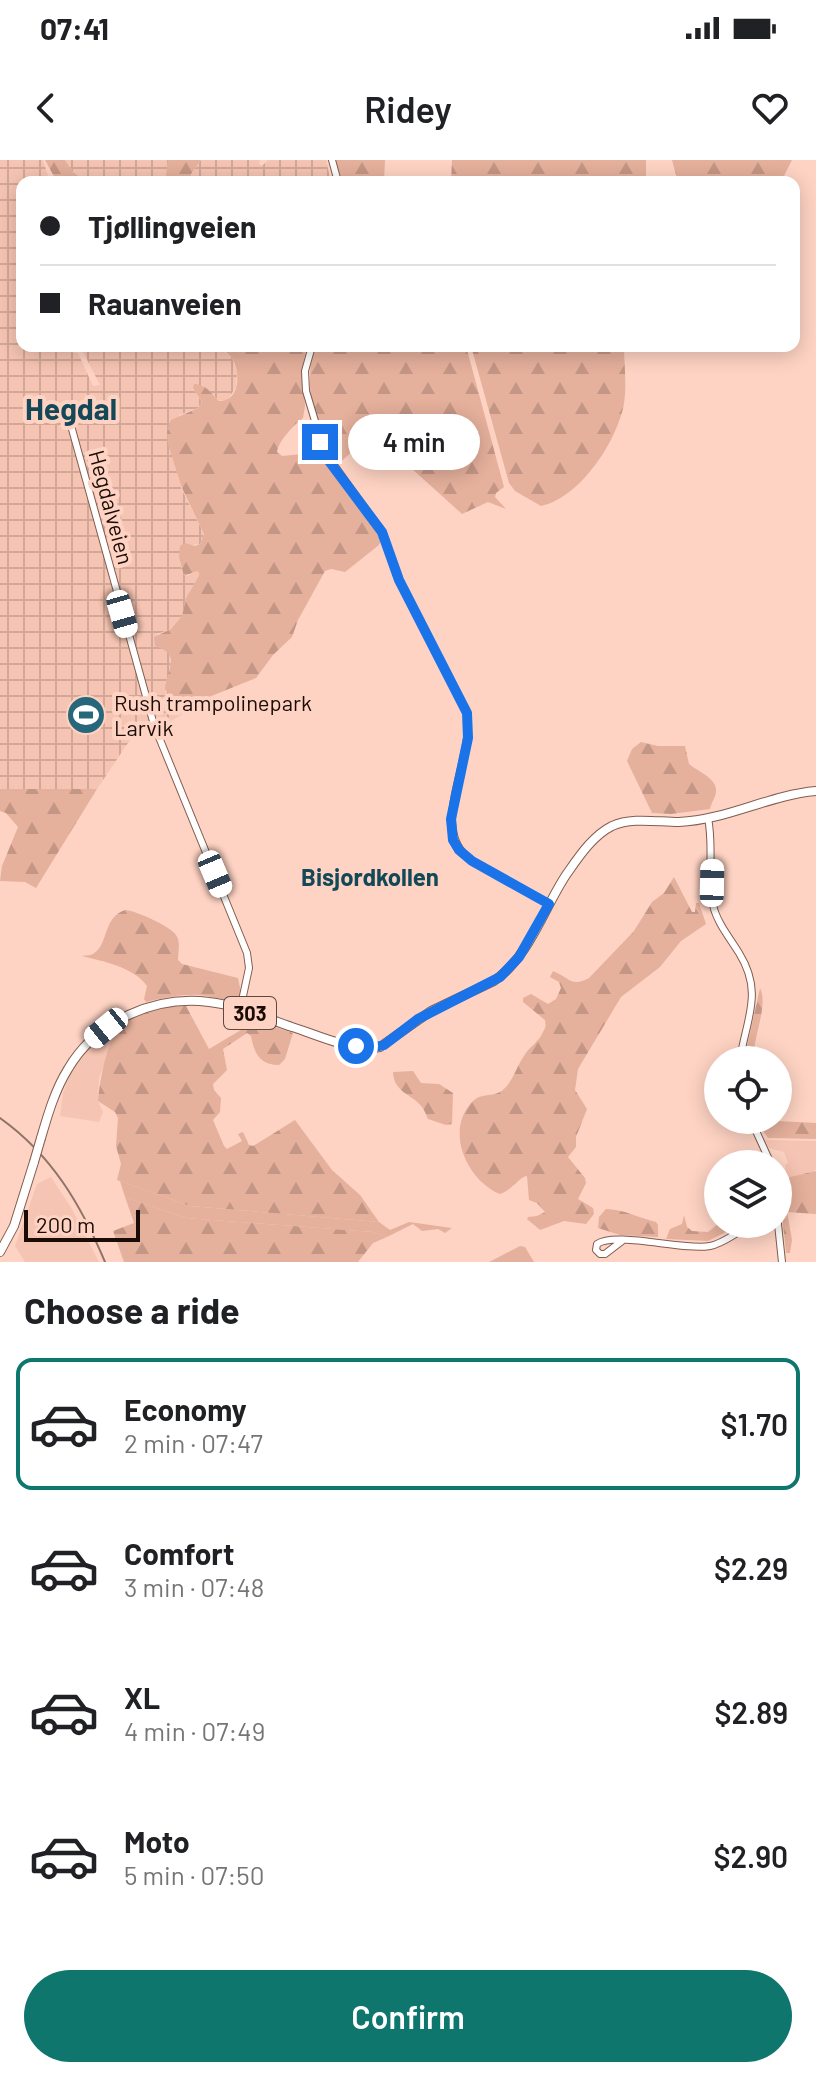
<!DOCTYPE html>
<meta charset="utf-8">
<style>
:root{--surface:#fff;--page:#f2f2f2;--text:#202124;--muted:#757577;--line:#e0e0e0;--accent:#0f766e}
body{margin:0;font-family:Barlow,sans-serif;background:var(--page);color:var(--text);height:100vh;display:flex;flex-direction:column;font-size:30px;white-space:nowrap}
*{box-sizing:border-box;margin:0}
p{font-size:26px;color:var(--muted)}
.icon{flex:none;width:44px;height:44px;fill:none;stroke:currentColor;stroke-width:2;stroke-linecap:round;stroke-linejoin:round}
.map{position:relative;height:1102px;overflow:hidden}
.details{display:flex;flex-direction:column;background:var(--surface);flex:1}
.details>*{flex:none}
.hud{position:absolute;left:16px;top:16px;width:784px;height:176px;border-radius:16px;box-shadow:0 4px 20px #0003;display:grid;align-content:center;height:176px;padding:0 24px;background:var(--surface)}
.controls{position:absolute;left:704px;top:886px;display:grid;gap:16px}
.controls a{display:grid;place-items:center;width:88px;height:88px;border-radius:50%;background:var(--surface);box-shadow:0 4px 20px #0003;font-size:40px}
.scale{position:absolute;left:24px;bottom:20px;width:116px;box-sizing:border-box;padding-left:8px;border:4px solid #1a0d07;border-top:0;font-size:22px;line-height:28px;white-space:nowrap;color:#1a0d07;-webkit-text-stroke:6px #fed3c3;paint-order:stroke}
.end{position:absolute;width:36px;height:36px;margin:-18px;border:10px solid #1a73e8;background:#fff;box-shadow:0 0 0 4px #fff}
.from{border-radius:50%}
.bubble{position:absolute;height:56px;border-radius:28px;background:var(--surface);box-shadow:0 4px 20px #0003;font-size:26px;font-weight:600;line-height:56px;text-align:center}
.car{position:absolute;width:24px;height:48px;margin:-24px -12px;border-radius:10px;box-shadow:0 0 6px 2px #0007;background:linear-gradient(#fff 24%,#345 0 40%,#fff 0 76%,#345 0 86%,#fff 0)}
.hud b{display:flex;align-items:center;gap:28px;height:76px;font-size:30px}
.hud b+b{border-top:2px solid var(--line)}
.hud i{width:20px;height:20px;background:var(--text)}
ul{padding:0;list-style:none}
li{display:flex;align-items:center;gap:24px;height:132px;margin:0 16px 12px;padding:0 8px;border:4px solid transparent;border-radius:16px}
li div{flex:1}
li b{display:block;font-size:30px}
li em{font-style:normal;font-weight:600}
li.current{border-color:var(--accent)}
li>.icon{width:72px;height:72px;stroke-width:1.5}
h2{padding:0 24px;font-size:36px;line-height:96px}
.primary-button{display:flex;gap:16px;margin-top:auto;padding:16px 24px}
.primary-button a{flex:1;height:92px;border-radius:48px;background:var(--accent);color:#fff;font-size:32px;font-weight:600;line-height:92px;text-align:center}
.status{display:flex;justify-content:space-between;align-items:center;height:56px;padding:0 40px;background:var(--surface);direction:ltr}
.status svg{height:22px;fill:currentColor}
header{display:flex;justify-content:space-between;align-items:center;height:104px;padding:0 24px;background:var(--surface);font-size:36px;font-weight:600}
.map>svg:first-child{display:block}
</style>
<div class="status"><b>07:41</b><svg viewBox="0 0 49 12"><path d="M0 12V9h3v3zM5 12V6h3v6zM10 12V3h3v9zM15 12V0h3v12zM26 1h20v11H26zM47 4h2v5h-2z"/></svg></div>
<header><svg class="icon" aria-label="back" viewBox="0 0 24 24"><path d="M15 5l-7 7 7 7"/></svg>Ridey<svg class="icon" aria-label="heart" viewBox="0 0 24 24"><path d="M12 20l-8-8c-3-5 5-10 8-4 3-6 11-1 8 4z"/></svg></header>
<div class="map">
<svg width="816" height="1102" viewBox="0 0 816 1102">
<defs>
<pattern id="industrial-grid" width="8" height="8" patternUnits="userSpaceOnUse" patternTransform="scale(2)"><rect width="8" height="8" fill="#f6c4b2"/><path d="M0 4h8M4 0v8" fill="none" stroke="#d2a798"/></pattern>
<pattern id="forest-firs" width="22" height="20" patternUnits="userSpaceOnUse" patternTransform="scale(2)"><rect width="22" height="20" fill="#e5b09c"/><path d="M5 1l3.5 6h-7zM16 11l3.5 6h-7z" fill="#c49685"/></pattern>
</defs>
<rect width="100%" height="100%" fill="#fed3c3"/>
<g fill="#f6c4b2">
<path d="M111 870 115 873V877L99 918 98 941 103 952 99 962 60 956 63 933 72 910 87 890Z"/>
<path d="M765 980 816 981V1009L804 1021 783 1024 782 1019 786 1012 785 1005 788 1003 784 992 769 988Z"/>
<path d="M51 1017 72 1049 99 1102H25L15 1086 37 1024Z"/>
</g>
<g fill="url(#industrial-grid)">
<path d="M0 0H43L50 22H22V186H59L63 191 78 193 93 226 100 225 80 186H218L232 198 237 213 236 227 227 241 218 240 203 225 193 228 202 242 198 248 179 255 181 328 204 374 200 384 191 385 180 402 183 413 187 416 197 411 200 414 186 438 182 456 171 469 157 474 160 488H165L169 493 172 511 166 522 171 538 186 552 153 572 130 580 97 629H0Z"/>
<path d="M65 0H168V3L165 22H87L73 12Z"/>
<path d="M201 0H260L259 4 262 6 268 0H326L331 22H190L191 14Z"/>
</g>
<path fill="#e5b09c" d="M120 1021 190 1046 379 1062 390 1070 409 1062 452 1068 445 1073 438 1069 422 1071 413 1064 387 1077 373 1072 186 1058 125 1037Z"/>
<g fill="url(#forest-firs)">
<path d="M45 0H65L73 12 87 22H57Z"/>
<path d="M168 0H201L191 14 190 22H165Z"/>
<path d="M335 0H385L384 22H342Z"/>
<path d="M452 0H646V22H451Z"/>
<path d="M672 0H792L781 22H678Z"/>
<path d="M218 186H307L302 209 305 246 303 258C294 265 279 280 277 292L282 296 302 294 314 280 326 303 367 356 381 380 379 385 345 412 331 409 325 411 298 460 292 477 273 495 256 518 209 537 186 552 165 529C166 511 183 495 155 486L154 477 171 469 182 456 186 438 200 414 197 411 184 416 179 397 180 386 185 383 195 386 200 384 204 374 182 328 168 284 167 272 171 260 198 248 202 242 193 228 194 224C208 225 209 232 219 241 239 242 241 214 233 200 230 194 223 190 218 186Z"/>
<path d="M316 186H466L504 327 496 333 495 337 506 349 488 342 462 354 411 308 390 280C367 277 354 289 339 304L334 303C316 269 301 224 316 186Z"/>
<path d="M471 186H624C624 204 627 225 624 243 618 280 580 338 541 346L515 331 509 323Z"/>
<path d="M641 582 658 586H685L689 604C697 611 717 618 716 631 716 637 711 643 710 649L671 654 652 653 627 601 632 589Z"/>
<path d="M0 629H97L36 728 25 722 0 721 2 706 18 667 6 653 0 651Z"/>
<path d="M674 717 692 752H695L696 743H699L706 764 681 781 660 807 621 837 578 909 575 930 587 949 576 977V987L568 997 585 1018 586 1023 578 1039 593 1048 594 1054 586 1064 564 1061 540 1070 527 1059 528 1057 537 1056 545 1052 537 1043 529 1040 527 1016C519 1017 512 1030 500 1034 468 1021 444 972 472 942 480 933 490 937 500 932 512 925 516 907 524 896 529 887 539 882 543 872 546 866 546 867 545 860L523 842V838L531 834 548 844 556 839 561 828 559 822 550 817 553 811C568 817 572 828 589 818L634 771 652 742 664 733Z"/>
<path d="M125 750C134 750 172 767 176 775 181 782 178 792 178 800L182 804 238 818 241 833 238 839C226 842 212 836 199 835 181 834 164 838 146 842L144 839 147 826C134 807 102 801 82 796 86 795 90 796 93 794 109 785 102 758 125 750Z"/>
<path d="M760 828C769 846 752 878 754 900H744Z"/>
<path d="M186 846 209 889 256 861 293 873 285 899 279 905C259 905 254 892 251 876L247 873 223 889 227 910 213 924 214 930 221 938 220 952 213 960 224 986 227 989 242 981 238 974 243 972 249 985 253 986 295 960 332 1010 360 1035 379 1062 190 1046 117 1020 121 1004 116 986 118 958 115 952 98 941C100 920 106 887 117 869 126 854 170 845 186 846Z"/>
<path d="M413 911 421 923 439 924 453 933 452 964 446 965 428 959C426 955 425 951 422 947 411 933 394 933 393 912Z"/>
<path d="M756 960 816 963V979L768 978Z"/>
<path d="M816 1011V1054L787 1052 792 1080 790 1093H786L779 1026 790 1017Z"/>
<path d="M125 1037 186 1058 373 1072 387 1077 373 1083 358 1102H124L113 1071 134 1063Z"/>
<path d="M606 1049C623 1049 639 1058 656 1062L658 1065V1077L620 1075 598 1068 599 1057Z"/>
<path d="M684 1055 687 1067 692 1071 708 1072 718 1064H742L708 1081 666 1079 670 1069 682 1064Z"/>
<path d="M520 1086 525 1087 534 1102H489Z"/>
</g>
<g fill="none" stroke-linecap="round" stroke-linejoin="round">
<defs>
<g id="secondary">
<path d="M332 0 338 22"/>
<path d="M312 186 305 211 306 231 324 291 382 372 399 420 467 553C475 600 426 669 472 701L549 744"/>
<path d="M70 262 154 565 247 793 249 808 240 850"/>
<path d="M708 658C714 687 707 717 713 745 717 763 730 778 739 793 764 833 746 859 740 900"/>
<path d="M751 960 771 1004"/>
<path d="M778 1064 782 1102"/>
<path d="M622 1081 605 1094H600L596 1090 597 1084C616 1071 683 1091 710 1086 726 1083 739 1069 755 1064"/>
</g>
<g id="primary">
<path d="M41 978C48 954 55 930 68 909 96 861 155 835 209 842 237 845 265 858 292 867 318 875 352 892 380 887L431 851 494 821C529 797 543 750 566 715 578 698 592 676 612 666 632 657 657 662 679 662 727 660 769 635 816 631"/>
<path d="M0 1092 14 1066 34 1002"/>
</g>
</defs>
<use href="#secondary" stroke="#815d4f" stroke-width="8"/>
<use href="#primary" stroke="#815d4f" stroke-width="10"/>
<use href="#secondary" stroke="#fff" stroke-width="6"/>
<use href="#primary" stroke="#fff" stroke-width="8"/>
<path stroke="#8f7368" stroke-width="2" d="M0 958C52 995 81 1045 105 1102"/>
<defs>
<path id="primary-bridge" d="M34 1002 41 978"/>
</defs>
<use href="#primary-bridge" stroke="#815d4f" stroke-width="10" stroke-linecap="butt"/>
<use href="#primary-bridge" stroke="#fff" stroke-width="8"/>
</g>
<g fill="none" stroke-linecap="round" stroke-linejoin="round">
<path stroke="#1a73e8" stroke-width="10" d="M320 282 329 301 382 372 399 420 467 553 468 578 451 659 453 680 459 690 472 701 549 744 519 797 500 817 418 859 384 885 371 888 356 886"/>
</g>
<defs>
<symbol id="stadium-disc" viewBox="-11 -11 22 22"><circle r="9.5" fill="#26677b" stroke="#fed3c3"/><path d="M0-5a6.5 5 0 1 0 0 10a6.5 5 0 1 0 0-10ZM-3.5-1.8h7v3.6h-7Z" fill="#fff"/></symbol>
</defs>
<g fill-rule="evenodd">
<use href="#stadium-disc" x="64" y="533" width="44" height="44"/>
</g>
<g text-anchor="middle" dominant-baseline="central" stroke-width="8" stroke-linejoin="round" paint-order="stroke">
<rect fill="#fed3c3" stroke="#5e483f" stroke-width="2" x="224" y="837" width="52" height="32" rx="6"/>
<g font-size="20" font-weight="bold" fill="#1a0d07">
<text x="250" y="853">303</text>
</g>
<g font-size="22" fill="#1a0d07" stroke="#fed3c3">
<text transform="translate(112 347) rotate(75)">Hegdalveien</text>
</g>
<g font-size="22" fill="#1a0d07" stroke="#fed3c3" text-anchor="start">
<text x="114" y="542">Rush trampolinepark<tspan x="114" dy="25">Larvik</tspan></text>
</g>
<g font-size="24" font-weight="bold" fill="#124857" stroke="#fed3c3">
<text x="370" y="716">Bisjordkollen</text>
</g>
<g font-size="30" font-weight="bold" fill="#124857" stroke="#fed3c3">
<text x="71" y="248">Hegdal</text>
</g>
</g>
</svg>
<div class="controls">
<a><svg class="icon" aria-label="locate" viewBox="0 0 24 24"><circle cx="12" cy="12" r="6"/><path d="M12 2v4M12 18v4M2 12h4M18 12h4"/></svg></a>
<a><svg class="icon" aria-label="layers" viewBox="0 0 24 24"><path d="M12 4l9 5-9 5-9-5zM3 14l9 5 9-5"/></svg></a>
</div>
<div class="scale">200 m</div>
<i class="end from" style="left:356px;top:886px"></i>
<i class="end" style="left:320px;top:282px"></i>
<div class="bubble" style="left:348px;top:254px;width:132px">4 min</div>
<i class="car" style="left:122px;top:454px;rotate:164deg"></i>
<i class="car" style="left:215px;top:714px;rotate:157deg"></i>
<i class="car" style="left:712px;top:723px;rotate:1deg"></i>
<i class="car" style="left:106px;top:868px;rotate:231deg"></i>
<div class="hud">
<b><i class="from"></i>Tjøllingveien</b>
<b><i></i>Rauanveien</b>
</div>
</div>
<section class="details">
<h2>Choose a ride</h2>
<ul>
<li class="current"><svg class="icon" aria-label="car" viewBox="0 0 24 24"><path d="M5 17H2v-5l4-1 3-4h7l3 4 3 1v5h-3M9 17h6M6 11h13"/><circle cx="7" cy="17" r="2"/><circle cx="17" cy="17" r="2"/></svg><div><b>Economy</b><p>2 min · 07:47</p></div><em>$1.70</em></li>
<li><svg class="icon" aria-label="car" viewBox="0 0 24 24"><path d="M5 17H2v-5l4-1 3-4h7l3 4 3 1v5h-3M9 17h6M6 11h13"/><circle cx="7" cy="17" r="2"/><circle cx="17" cy="17" r="2"/></svg><div><b>Comfort</b><p>3 min · 07:48</p></div><em>$2.29</em></li>
<li><svg class="icon" aria-label="car" viewBox="0 0 24 24"><path d="M5 17H2v-5l4-1 3-4h7l3 4 3 1v5h-3M9 17h6M6 11h13"/><circle cx="7" cy="17" r="2"/><circle cx="17" cy="17" r="2"/></svg><div><b>XL</b><p>4 min · 07:49</p></div><em>$2.89</em></li>
<li><svg class="icon" aria-label="car" viewBox="0 0 24 24"><path d="M5 17H2v-5l4-1 3-4h7l3 4 3 1v5h-3M9 17h6M6 11h13"/><circle cx="7" cy="17" r="2"/><circle cx="17" cy="17" r="2"/></svg><div><b>Moto</b><p>5 min · 07:50</p></div><em>$2.90</em></li>
</ul>
<div class="primary-button"><a>Confirm</a></div>
</section>
